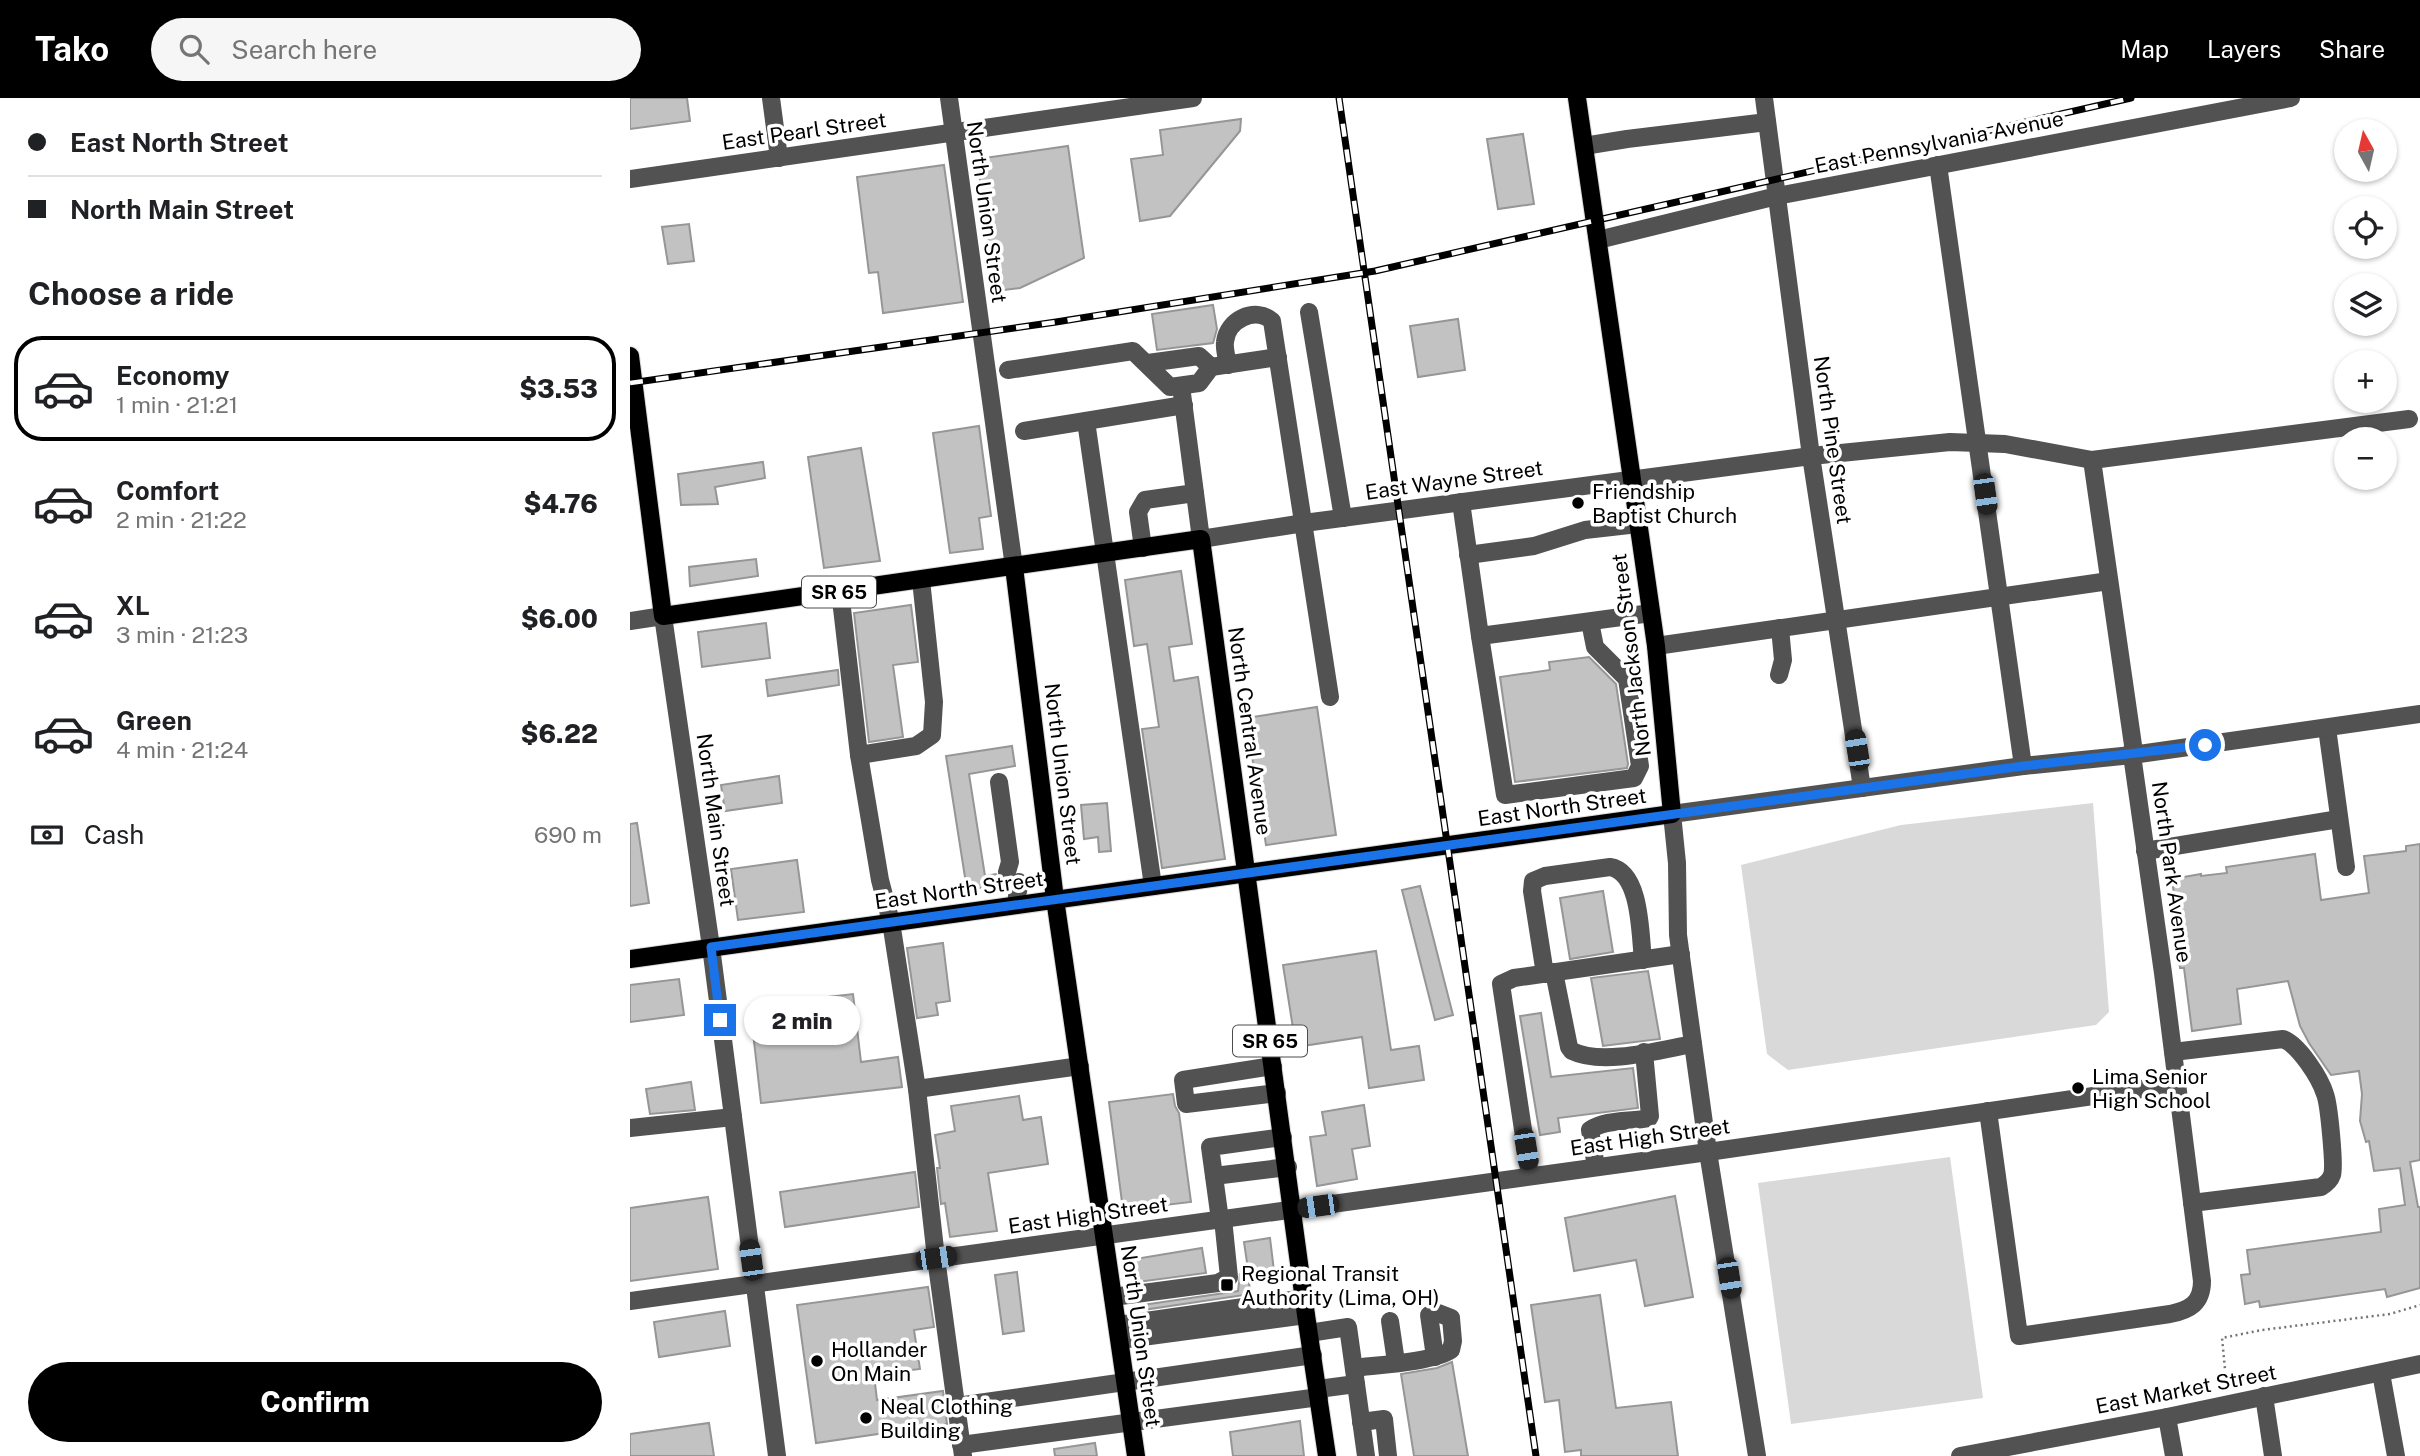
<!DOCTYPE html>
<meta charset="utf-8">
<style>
:root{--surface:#fff;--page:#f6f6f6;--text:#202124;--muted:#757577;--line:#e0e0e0;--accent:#000}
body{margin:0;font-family:"Public Sans",sans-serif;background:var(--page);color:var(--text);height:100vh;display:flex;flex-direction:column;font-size:26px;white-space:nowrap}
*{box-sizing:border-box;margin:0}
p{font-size:23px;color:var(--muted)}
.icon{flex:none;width:38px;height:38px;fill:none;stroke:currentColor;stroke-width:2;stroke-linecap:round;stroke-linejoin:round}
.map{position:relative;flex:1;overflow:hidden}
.sheet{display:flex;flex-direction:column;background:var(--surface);width:630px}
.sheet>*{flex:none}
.hud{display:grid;align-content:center;height:154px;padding:0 28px;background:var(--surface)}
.needle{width:46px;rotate:352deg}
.fabs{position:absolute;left:1704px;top:21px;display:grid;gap:14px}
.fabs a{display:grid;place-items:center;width:63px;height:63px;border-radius:50%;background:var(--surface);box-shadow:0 2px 5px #0004;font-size:35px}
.end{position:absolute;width:32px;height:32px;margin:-16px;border:9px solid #1a73e8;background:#fff;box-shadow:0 0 0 4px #fff}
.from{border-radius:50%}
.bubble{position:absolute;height:49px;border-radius:24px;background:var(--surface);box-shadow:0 2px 5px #0004;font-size:23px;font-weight:800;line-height:49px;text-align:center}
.car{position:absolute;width:21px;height:42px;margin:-21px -10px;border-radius:9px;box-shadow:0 0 5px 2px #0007;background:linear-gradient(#222 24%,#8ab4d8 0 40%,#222 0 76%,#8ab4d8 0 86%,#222 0)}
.hud b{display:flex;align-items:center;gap:24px;height:66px;font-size:26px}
.hud b+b{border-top:2px solid var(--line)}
.hud i{width:18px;height:18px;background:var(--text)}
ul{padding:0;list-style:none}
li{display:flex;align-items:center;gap:21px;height:105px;margin:0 14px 10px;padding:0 14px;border:4px solid transparent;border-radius:28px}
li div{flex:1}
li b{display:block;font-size:26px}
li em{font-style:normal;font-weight:800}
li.selected{border-color:var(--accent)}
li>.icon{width:63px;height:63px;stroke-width:1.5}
h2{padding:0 28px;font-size:32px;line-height:84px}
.pay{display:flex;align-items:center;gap:18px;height:77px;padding:0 28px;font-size:26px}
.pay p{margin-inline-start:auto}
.button{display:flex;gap:14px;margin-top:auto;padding:14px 28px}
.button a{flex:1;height:80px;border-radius:42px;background:var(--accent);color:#fff;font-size:28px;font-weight:800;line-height:80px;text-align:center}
header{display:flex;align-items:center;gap:42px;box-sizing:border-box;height:98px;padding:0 35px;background:var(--accent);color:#fff}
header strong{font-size:33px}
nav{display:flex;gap:38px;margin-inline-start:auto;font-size:24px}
.search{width:490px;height:63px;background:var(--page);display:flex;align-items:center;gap:18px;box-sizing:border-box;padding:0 24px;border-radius:38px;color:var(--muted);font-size:26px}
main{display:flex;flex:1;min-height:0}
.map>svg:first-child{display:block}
</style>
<header>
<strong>Tako</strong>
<div class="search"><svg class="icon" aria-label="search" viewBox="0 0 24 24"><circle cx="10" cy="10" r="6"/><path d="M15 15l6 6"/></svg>Search here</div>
<nav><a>Map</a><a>Layers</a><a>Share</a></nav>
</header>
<main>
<section class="sheet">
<div class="hud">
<b><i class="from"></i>East North Street</b>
<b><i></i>North Main Street</b>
</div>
<h2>Choose a ride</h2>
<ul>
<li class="selected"><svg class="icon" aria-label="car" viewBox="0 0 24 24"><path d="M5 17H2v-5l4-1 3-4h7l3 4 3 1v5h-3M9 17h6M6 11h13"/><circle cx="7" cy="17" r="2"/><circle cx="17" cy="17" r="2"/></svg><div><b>Economy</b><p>1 min · 21:21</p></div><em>$3.53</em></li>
<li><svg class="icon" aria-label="car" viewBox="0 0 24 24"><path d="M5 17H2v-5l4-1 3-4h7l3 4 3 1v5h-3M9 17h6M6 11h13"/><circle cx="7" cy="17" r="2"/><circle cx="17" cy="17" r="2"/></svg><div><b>Comfort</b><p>2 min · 21:22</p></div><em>$4.76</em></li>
<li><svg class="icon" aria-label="car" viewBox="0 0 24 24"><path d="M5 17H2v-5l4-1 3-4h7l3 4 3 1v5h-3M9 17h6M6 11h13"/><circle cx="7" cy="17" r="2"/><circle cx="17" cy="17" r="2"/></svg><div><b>XL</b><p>3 min · 21:23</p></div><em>$6.00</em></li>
<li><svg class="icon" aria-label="car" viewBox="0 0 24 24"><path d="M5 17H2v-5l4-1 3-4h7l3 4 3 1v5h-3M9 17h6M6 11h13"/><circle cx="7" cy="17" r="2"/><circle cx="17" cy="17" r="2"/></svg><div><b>Green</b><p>4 min · 21:24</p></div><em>$6.22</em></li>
</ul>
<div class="pay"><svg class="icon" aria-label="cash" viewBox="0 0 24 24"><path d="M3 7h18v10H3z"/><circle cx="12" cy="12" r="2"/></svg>Cash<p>690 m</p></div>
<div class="button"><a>Confirm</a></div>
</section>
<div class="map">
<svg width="1790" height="1358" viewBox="0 0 1790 1358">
<rect width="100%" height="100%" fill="#fff"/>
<g fill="#d9d9d9">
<path d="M1463 705 1479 914 1466 927 1158 972 1137 956 1111 767 1271 727Z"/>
<path d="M1320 1059 1353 1300 1161 1326 1128 1085Z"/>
</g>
<g fill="#c2c2c2" stroke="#969696" stroke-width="2">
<path d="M0 0H57L60 23 0 31Z"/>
<path d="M611 21 610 33 540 118 510 123 501 61 533 57 530 32Z"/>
<path d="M893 36 904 106 868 111 857 41Z"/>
<path d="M438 48 454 160 390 190 366 193 347 61Z"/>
<path d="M314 67 333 204 253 215 248 174 239 175 227 79Z"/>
<path d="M59 126 64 163 38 166 32 129Z"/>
<path d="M583 207 587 231 583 245 527 252 522 216Z"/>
<path d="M828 221 835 272 788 279 780 228Z"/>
<path d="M349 328 361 418 349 420 353 451 320 455 303 335Z"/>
<path d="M231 350 250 463 194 470 178 359Z"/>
<path d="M133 364 135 380 85 389 88 406 51 407 48 376Z"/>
<path d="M126 461 128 478 60 488 59 469Z"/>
<path d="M551 473 562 546 539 549 544 583 568 579 595 761 532 770 512 631 529 629 517 546 504 548 495 482Z"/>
<path d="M281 507 288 564 263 567 273 639 239 644 224 515Z"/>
<path d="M136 525 140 560 72 569 68 534Z"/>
<path d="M959 559 986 586 998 666 997 670 885 684 870 579 920 572 919 564Z"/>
<path d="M208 572 209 587 138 598 136 582Z"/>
<path d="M687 609 706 737 636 747 616 620Z"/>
<path d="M382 648 385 668 339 676 355 778 366 776 369 782 378 786 337 792 316 658Z"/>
<path d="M149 678 152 705 95 713 91 687Z"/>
<path d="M477 705 481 753 469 754 468 739 454 741 451 707Z"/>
<path d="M7 725 19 805 0 808V726Z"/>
<path d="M1790 746V1062L1780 1064 1788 1109H1790V1190L1757 1199 1755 1191 1630 1209 1629 1203 1615 1206 1611 1177 1620 1176 1617 1152 1751 1134 1749 1111 1775 1107 1770 1070 1744 1073 1739 1043 1736 1044 1730 1023 1732 996 1729 973 1701 977 1679 945 1670 928 1658 883 1607 891 1611 926 1562 933 1554 870H1550L1547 845 1550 844 1542 781 1571 776V778L1597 775 1596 769 1685 756 1691 802 1739 795 1734 758 1776 753V748Z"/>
<path d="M167 762 174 814 108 822 101 771Z"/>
<path d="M790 788 823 917 805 922 772 792Z"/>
<path d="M973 793 983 854 940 861 930 800Z"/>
<path d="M313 845 320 903 306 905 308 917 287 920 277 850Z"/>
<path d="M746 853 761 952 789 948 794 982 739 990 732 939 666 949 653 867Z"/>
<path d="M1018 873 1030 941 973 948 961 880Z"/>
<path d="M49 881 54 917 0 924V887Z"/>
<path d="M223 896 231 964 268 959 272 989 131 1005 120 908Z"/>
<path d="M911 915 921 979 1003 970 1008 1010 928 1020 930 1034 910 1037 890 918Z"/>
<path d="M61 984 65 1012 20 1016 16 991Z"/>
<path d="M543 996 545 1008 549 1015 561 1104 493 1112 479 1004Z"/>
<path d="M389 998 393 1022 411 1019 418 1066 358 1075 367 1133 320 1139 315 1105 311 1106 307 1070H310L305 1037 325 1033 321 1008Z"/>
<path d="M734 1007 740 1048 722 1051 727 1081 687 1088 680 1039 696 1037 692 1014Z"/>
<path d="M285 1074 289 1109 155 1129 150 1094Z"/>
<path d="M1045 1098 1063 1199 1015 1208 1006 1162 944 1173 935 1120Z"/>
<path d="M78 1099 88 1171 0 1183V1110Z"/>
<path d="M640 1140 645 1181 620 1185 614 1144Z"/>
<path d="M572 1150 576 1175 508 1184 505 1161Z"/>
<path d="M387 1174 394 1233 373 1236 365 1177Z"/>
<path d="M617 1175 621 1196 513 1212 512 1207 608 1193 610 1176Z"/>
<path d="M298 1189 304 1229 284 1232 290 1271 244 1277 247 1302 313 1293 317 1326 186 1345 167 1207Z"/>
<path d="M970 1197 986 1310 1041 1304 1048 1358H951V1352L935 1354 929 1302 915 1304 901 1207Z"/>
<path d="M95 1213 100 1248 29 1259 24 1224Z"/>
<path d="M822 1264 838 1358H784L771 1276 807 1270Z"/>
<path d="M670 1323 674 1358H603L600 1334Z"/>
<path d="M79 1325 84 1358H0V1336Z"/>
<path d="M465 1345 467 1358H425L424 1351Z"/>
</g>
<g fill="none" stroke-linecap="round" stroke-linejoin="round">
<defs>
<g id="major">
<path d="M0 258 33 518 571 441 676 1217 697 1358"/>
<path d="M384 469 425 801 506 1358"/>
<path d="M0 861 1042 716 1026 548 947 0"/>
</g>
</defs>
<use href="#major" stroke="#dbdbdb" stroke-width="20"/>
<path stroke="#747474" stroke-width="2.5" stroke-dasharray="2 3.5" stroke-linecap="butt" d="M1597 1292 1592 1240 1632 1232 1760 1216 1790 1207"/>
<g stroke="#525252" stroke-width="18">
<path d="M141 0 149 60"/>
<path d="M319 0 384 469"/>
<path d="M1134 0 1181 358 1232 690"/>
<path d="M954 48 997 41 1137 24"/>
<path d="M1308 67 1393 668"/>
<path d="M0 81 563 0"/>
<path d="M968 142 1147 98 1661 0"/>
<path d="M679 214 713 420"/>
<path d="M518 265 569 258 581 269"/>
<path d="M598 267C597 260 594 251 595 244 597 222 625 208 642 223L700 599"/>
<path d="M378 272 503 253 540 289 569 285 581 269 648 259"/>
<path d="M551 288 571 441 674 425 1181 358 1320 344 1375 346 1462 362 1779 321"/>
<path d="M456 323 523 788"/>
<path d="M394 333 554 307"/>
<path d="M831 404 850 538 1021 515"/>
<path d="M513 450 508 414 515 402 565 395"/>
<path d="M838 457 904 448 955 432 1008 426"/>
<path d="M210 493 229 657 250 782 261 824 287 991 306 1160 333 1358"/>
<path d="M0 523 33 518 81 849 147 1358"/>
<path d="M850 538 875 697 1004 680 1010 668 997 581 965 549 960 524"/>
<path d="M1026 548 1479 483"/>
<path d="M1149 577 1153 562 1150 530"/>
<path d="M1697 630 1716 769"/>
<path d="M229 657 286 648 302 637 304 604 291 482"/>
<path d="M369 684 380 764 377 774"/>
<path d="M1515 753 1709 721"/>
<path d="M387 807C385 796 390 793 389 784"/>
<path d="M924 874 939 949 942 953C972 968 1030 952 1063 946"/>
<path d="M915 876 902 793 903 783 915 778 980 769C1011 774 1010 836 1013 862"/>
<path d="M1543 954 1653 941C1669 947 1690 980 1695 996 1699 1006 1705 1069 1702 1077 1700 1083 1696 1086 1691 1089L1562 1105"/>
<path d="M643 968 553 982 556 1006 647 995"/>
<path d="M287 991 450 968"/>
<path d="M1358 1013 1389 1238 1540 1216C1560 1212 1572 1205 1572 1183L1533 875 1502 657 1503 647 1462 362"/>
<path d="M0 1030 103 1019"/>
<path d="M966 1069 960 1032C976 1021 1000 1024 1019 1020L1020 1018 1014 954"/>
<path d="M584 1078 658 1069"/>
<path d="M900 1078 871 886 884 880 1051 856"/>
<path d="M590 1122 580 1049 653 1039"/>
<path d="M483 1199 588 1185 599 1179 593 1121"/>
<path d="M0 1203 1078 1054 1546 986"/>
<path d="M760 1223 766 1264"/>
<path d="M488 1227 675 1200"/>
<path d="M679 1235 718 1229 726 1286 688 1291"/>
<path d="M490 1242 676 1217"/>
<path d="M724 1270C747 1267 804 1264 821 1252L823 1243 821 1220 808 1215 799 1217 805 1259"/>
<path d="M1751 1275 1766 1358"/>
<path d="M726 1286 736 1358"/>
<path d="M1634 1298 1643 1358"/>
<path d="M327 1308 683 1257"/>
<path d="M1537 1319 1544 1358"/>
<path d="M731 1324 754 1321 758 1358"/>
<path d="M331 1347 689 1299"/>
<path d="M1127 1358 1078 1054 1055 888 1048 837 1047 765 1042 716 1393 668 1502 657 1790 616"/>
<path d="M1330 1358 1537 1319 1790 1266"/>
</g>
<use href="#major" stroke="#000" stroke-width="18"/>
<defs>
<g id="rail">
<path d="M709 0 906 1358"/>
<path d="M0 285 426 224 745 173 1501 0"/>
</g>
</defs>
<use href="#rail" stroke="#000" stroke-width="7"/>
<use href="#rail" stroke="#fff" stroke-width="4.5" stroke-dasharray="13" stroke-linecap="butt"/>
</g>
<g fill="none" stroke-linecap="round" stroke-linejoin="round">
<path stroke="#1a73e8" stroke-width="9" d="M90 922 81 849 1393 668 1575 647"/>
</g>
<g fill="#000" stroke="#fff" stroke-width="2.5">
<circle cx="948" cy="405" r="7"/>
<circle cx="1448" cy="990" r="7"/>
<rect x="590" y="1180" width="14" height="14" rx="3.5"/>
<circle cx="187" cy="1263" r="7"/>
<circle cx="236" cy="1320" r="7"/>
</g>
<g text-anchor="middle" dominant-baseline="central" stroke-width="7" stroke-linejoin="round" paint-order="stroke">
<g fill="#fff" stroke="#4c4c4c" stroke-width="2">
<rect x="172" y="478.5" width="74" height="31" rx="5"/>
<rect x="603" y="927.5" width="74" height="31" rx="5"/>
</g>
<g font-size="19" font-weight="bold" fill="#000">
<text x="209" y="494">SR 65</text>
<text x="640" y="943">SR 65</text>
</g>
<g font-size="21" fill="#000" stroke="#fff">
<text transform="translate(174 33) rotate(-8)">East Pearl Street</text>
<text transform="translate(1309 44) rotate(-11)">East Pennsylvania Avenue</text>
<text transform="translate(357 114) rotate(82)">North Union Street</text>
<text transform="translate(1203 342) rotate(82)">North Pine Street</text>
<text transform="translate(824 382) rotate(-8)">East Wayne Street</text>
<text transform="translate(1001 557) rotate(-97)">North Jackson Street</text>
<text transform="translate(620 633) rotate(82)">North Central Avenue</text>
<text transform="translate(433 676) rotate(83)">North Union Street</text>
<text transform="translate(932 709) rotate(-8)">East North Street</text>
<text transform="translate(86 722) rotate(82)">North Main Street</text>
<text transform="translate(1542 774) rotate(82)">North Park Avenue</text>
<text transform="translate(329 792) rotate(-8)">East North Street</text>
<text transform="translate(1020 1039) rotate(-8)">East High Street</text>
<text transform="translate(458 1117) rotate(-8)">East High Street</text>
<text transform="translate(511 1238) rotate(82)">North Union Street</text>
<text transform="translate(1556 1291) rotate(-11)">East Market Street</text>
</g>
<g font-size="21" fill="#000" stroke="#fff" text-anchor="start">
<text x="962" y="393">Friendship<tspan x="962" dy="24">Baptist Church</tspan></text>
<text x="1462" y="978">Lima Senior<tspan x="1462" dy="24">High School</tspan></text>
<text x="611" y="1175">Regional Transit<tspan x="611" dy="24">Authority (Lima, OH)</tspan></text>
<text x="201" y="1251">Hollander<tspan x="201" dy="24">On Main</tspan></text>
<text x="250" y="1308">Neal Clothing<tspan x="250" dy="24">Building</tspan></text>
</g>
</g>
</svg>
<div class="fabs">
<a><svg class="needle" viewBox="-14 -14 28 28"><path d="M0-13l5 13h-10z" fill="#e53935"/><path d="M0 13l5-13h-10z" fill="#757577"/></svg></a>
<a><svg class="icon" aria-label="locate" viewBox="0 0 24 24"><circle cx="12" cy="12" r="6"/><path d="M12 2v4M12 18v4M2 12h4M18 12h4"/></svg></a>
<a><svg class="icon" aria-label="layers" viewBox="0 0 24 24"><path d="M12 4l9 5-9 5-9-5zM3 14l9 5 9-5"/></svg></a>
<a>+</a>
<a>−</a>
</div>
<i class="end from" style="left:1575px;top:647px"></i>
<i class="end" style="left:90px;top:922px"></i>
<div class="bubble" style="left:114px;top:898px;width:116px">2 min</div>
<i class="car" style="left:1355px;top:396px;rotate:172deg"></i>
<i class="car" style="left:1227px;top:652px;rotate:351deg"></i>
<i class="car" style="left:896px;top:1051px;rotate:171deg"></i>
<i class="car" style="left:688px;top:1108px;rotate:262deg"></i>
<i class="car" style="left:306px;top:1160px;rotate:82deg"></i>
<i class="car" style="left:121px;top:1162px;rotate:352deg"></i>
<i class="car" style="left:1099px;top:1180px;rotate:171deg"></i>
</div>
</main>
